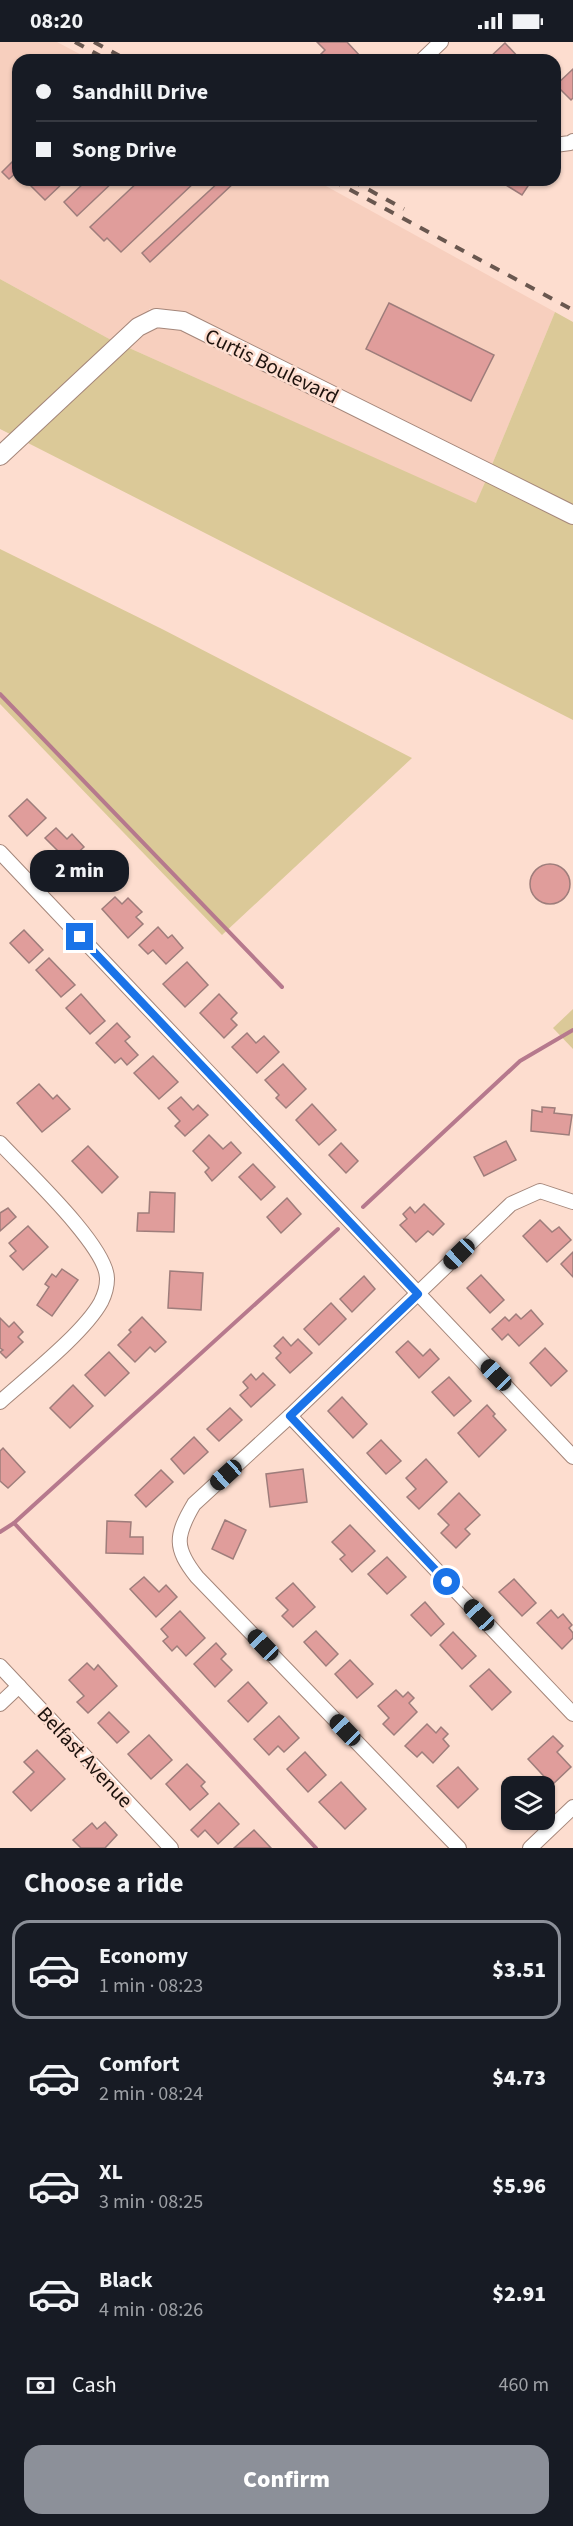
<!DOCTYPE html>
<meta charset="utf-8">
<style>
:root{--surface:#171b24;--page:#242831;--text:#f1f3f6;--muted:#9ea1a6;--line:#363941;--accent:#8c9099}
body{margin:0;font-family:"Source Sans 3",sans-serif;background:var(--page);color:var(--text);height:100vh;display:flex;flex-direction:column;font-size:22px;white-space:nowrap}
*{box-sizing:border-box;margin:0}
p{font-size:20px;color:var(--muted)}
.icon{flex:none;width:33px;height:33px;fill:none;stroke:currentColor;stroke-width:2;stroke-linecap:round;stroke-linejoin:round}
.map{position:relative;height:1806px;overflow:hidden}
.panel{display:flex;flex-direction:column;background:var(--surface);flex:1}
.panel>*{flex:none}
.banner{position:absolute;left:12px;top:12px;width:549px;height:132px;border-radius:18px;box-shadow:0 2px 4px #0004;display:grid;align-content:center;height:132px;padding:0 24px;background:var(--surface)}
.tools{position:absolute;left:501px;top:1734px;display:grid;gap:12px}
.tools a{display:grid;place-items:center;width:54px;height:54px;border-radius:12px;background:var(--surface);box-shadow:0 2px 4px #0004;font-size:30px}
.end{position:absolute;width:27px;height:27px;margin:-14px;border:8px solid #1a73e8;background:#fff;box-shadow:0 0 0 3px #fff}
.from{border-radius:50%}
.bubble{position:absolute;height:42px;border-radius:18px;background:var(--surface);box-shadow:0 2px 4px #0004;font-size:20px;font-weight:800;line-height:42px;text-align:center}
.car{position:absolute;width:18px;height:36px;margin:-18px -9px;border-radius:8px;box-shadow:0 0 4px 2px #0007;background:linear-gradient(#222 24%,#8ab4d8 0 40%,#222 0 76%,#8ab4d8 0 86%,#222 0)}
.banner b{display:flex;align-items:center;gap:21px;height:57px;font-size:22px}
.banner b+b{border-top:2px solid var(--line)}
.banner i{width:15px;height:15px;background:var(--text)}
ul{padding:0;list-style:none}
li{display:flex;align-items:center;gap:18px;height:99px;margin:0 12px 9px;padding:0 12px;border:3px solid transparent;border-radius:18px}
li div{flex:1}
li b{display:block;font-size:22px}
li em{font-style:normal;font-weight:800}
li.active{border-color:var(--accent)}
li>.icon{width:54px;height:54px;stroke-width:1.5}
h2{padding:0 24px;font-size:27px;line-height:72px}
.pay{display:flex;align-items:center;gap:15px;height:66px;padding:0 24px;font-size:22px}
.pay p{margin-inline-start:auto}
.primary-button{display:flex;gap:12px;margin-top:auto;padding:12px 24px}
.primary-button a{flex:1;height:69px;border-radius:18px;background:var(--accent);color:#fff;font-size:24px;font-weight:800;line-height:69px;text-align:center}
.status{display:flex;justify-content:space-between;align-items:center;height:42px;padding:0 30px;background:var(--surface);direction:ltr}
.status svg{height:16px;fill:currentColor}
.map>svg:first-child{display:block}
</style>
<div class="status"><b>08:20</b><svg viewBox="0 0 49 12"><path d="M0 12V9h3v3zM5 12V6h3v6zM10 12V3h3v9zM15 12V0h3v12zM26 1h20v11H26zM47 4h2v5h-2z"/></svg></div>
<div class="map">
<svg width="573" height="1806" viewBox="0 0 573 1806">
<rect width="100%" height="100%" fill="#fdddcf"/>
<g fill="#f7cfbe">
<path d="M0 0H57L91 18H18V138H315L555 270 491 425 157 266 149 267V271L113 299 0 237Z"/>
<path d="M158 283 182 286 486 438 476 462 127 305 142 291Z"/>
</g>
<g fill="#dbc998">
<path d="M0 237 113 299 12 393 0 387Z"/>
<path d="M555 270 573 280V466L491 425Z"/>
<path d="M127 305 476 461 486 438 573 481V678L26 400Z"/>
<path d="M0 507 162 587 412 716 222 893 0 662Z"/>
<path d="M573 967V1007L553 986Z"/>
</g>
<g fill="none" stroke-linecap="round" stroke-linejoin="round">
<g stroke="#b6798d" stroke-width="4">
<path d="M0 652 282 945"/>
<path d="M363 1165 520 1019 573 988"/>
<path d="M14 1481 316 1806"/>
<path d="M0 1490 14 1481 338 1187"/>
</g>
</g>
<g fill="#e09d9b" stroke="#9e7d7b" stroke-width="1.5">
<path d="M317 0H347L362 16 315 18 325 8Z"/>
<path d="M505 1 521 18H487Z"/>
<path d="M573 27V56L571 58 556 43Z"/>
<path d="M18 114V129L9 137 2 130Z"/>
<path d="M37 138H66L45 158 31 144Z"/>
<path d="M87 138H115L77 174 64 160Z"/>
<path d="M140 138H197L121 210 107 196 104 199 90 185Z"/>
<path d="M221 138H237L150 220 142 211Z"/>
<path d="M498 138H532L522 153Z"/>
<path d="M389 261 494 313 471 359 366 307Z"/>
<path d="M27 757 46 776 27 794 9 774Z"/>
<path d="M56 786 67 797 72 792 84 805 61 826 50 814 57 808 45 796Z"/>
<circle cx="550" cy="842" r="20"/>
<path d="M115 855 122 862 128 856 142 870 136 875 143 882 128 896 102 867Z"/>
<path d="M158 885 168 896 172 893 183 906 166 922 153 908 148 912 139 903Z"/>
<path d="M24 888 43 908 29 921 10 901Z"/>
<path d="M49 916 75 943 61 955 36 928Z"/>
<path d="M187 920 208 943 185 965 163 942Z"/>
<path d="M81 952 105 979 90 992 66 966Z"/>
<path d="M219 952 237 971 231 977 237 983 224 996 200 971Z"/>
<path d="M117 981 130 995 125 999 138 1013 127 1023 121 1016 115 1021 96 1001Z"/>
<path d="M247 991 256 1001 264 994 279 1010 257 1031 232 1005Z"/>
<path d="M153 1014 178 1040 159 1057 134 1031Z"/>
<path d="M283 1022 306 1047 286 1066 276 1056 279 1053 265 1038Z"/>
<path d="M39 1042 53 1057 57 1053 70 1067 42 1090 17 1061Z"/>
<path d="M181 1055 193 1068 198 1063 208 1073 185 1094 175 1084 180 1079 168 1066Z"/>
<path d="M312 1062 336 1088 319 1103 296 1078Z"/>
<path d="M542 1065 555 1066 554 1071 572 1073 569 1093 531 1089 532 1068 542 1070Z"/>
<path d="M209 1093 223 1107 231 1100 241 1111 212 1139 205 1130 209 1126 193 1109Z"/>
<path d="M506 1099 516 1118 484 1134 474 1115Z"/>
<path d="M341 1101 358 1119 346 1131 329 1113Z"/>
<path d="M88 1104 118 1135 102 1151 72 1119Z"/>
<path d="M253 1122 275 1145 261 1158 239 1135Z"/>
<path d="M150 1150 175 1151 174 1190 137 1189 138 1171H149Z"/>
<path d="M287 1156 301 1172 281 1191 267 1175Z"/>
<path d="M424 1162 444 1182 433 1193 428 1189 416 1200 400 1183 407 1177 403 1172 410 1165 415 1171Z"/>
<path d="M8 1166 16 1175 0 1189V1171Z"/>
<path d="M540 1178 552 1190 559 1185 571 1198 547 1220 523 1194Z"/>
<path d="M28 1184 48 1205 23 1228 10 1214 16 1209 9 1201Z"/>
<path d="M573 1210V1235L561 1222Z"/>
<path d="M62 1227 78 1238 52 1274 37 1263 49 1245 45 1242 52 1232 56 1235Z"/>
<path d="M170 1229 203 1231 201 1268 168 1266Z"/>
<path d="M481 1233 504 1258 490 1271 467 1246Z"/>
<path d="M364 1234 375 1247 352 1270 340 1257Z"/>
<path d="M331 1261 346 1277 319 1303 304 1287Z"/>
<path d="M531 1268 543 1282 519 1304 508 1292 502 1298 492 1287 505 1275 509 1279 516 1272 521 1277Z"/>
<path d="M142 1275 166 1300 155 1310 150 1305 135 1320 118 1303 131 1290 129 1288Z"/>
<path d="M0 1276 9 1285 14 1280 23 1290 18 1295 23 1300 6 1316 0 1310 3 1308 0 1306Z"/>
<path d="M283 1295 291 1304 298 1297 312 1311 290 1331 276 1316 281 1311 274 1304Z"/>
<path d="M408 1299 423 1314 430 1307 439 1317 419 1336 396 1310Z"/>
<path d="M545 1306 567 1329 551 1344 530 1321Z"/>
<path d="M109 1310 129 1331 105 1354 85 1333Z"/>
<path d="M263 1331 275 1343 251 1365 240 1353 248 1346 243 1340 251 1332 256 1338Z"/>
<path d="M449 1335 471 1359 454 1374 432 1350Z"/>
<path d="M73 1343 93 1364 70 1386 50 1366Z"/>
<path d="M342 1355 367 1382 353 1396 328 1369Z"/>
<path d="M487 1363 495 1372 493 1374 506 1388 479 1415 458 1391Z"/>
<path d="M230 1366 242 1378 219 1399 207 1387Z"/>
<path d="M194 1395 208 1410 184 1432 171 1417Z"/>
<path d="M381 1398 401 1419 386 1432 367 1411Z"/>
<path d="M3 1406 25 1430 8 1446 0 1439V1409Z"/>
<path d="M426 1417 447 1440 419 1467 407 1455 416 1447 406 1436Z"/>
<path d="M303 1427 307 1460 270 1465 266 1432Z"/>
<path d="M161 1428 173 1440 146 1465 135 1453Z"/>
<path d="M459 1451 480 1473 465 1487 470 1492 456 1506 441 1491 449 1483 438 1472Z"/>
<path d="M225 1478 246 1488 233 1517 212 1507Z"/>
<path d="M107 1479 131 1480 130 1495H143V1512L106 1511Z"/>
<path d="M350 1483 375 1509 352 1530 340 1517 345 1513 332 1500Z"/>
<path d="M387 1515 406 1535 387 1552 368 1532Z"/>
<path d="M144 1535 159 1550 166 1543 177 1555 156 1575 130 1547Z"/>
<path d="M514 1537 536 1561 522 1574 499 1550Z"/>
<path d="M293 1541 315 1565 293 1585 282 1574 288 1568 276 1556Z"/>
<path d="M425 1560 444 1582 431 1594 411 1573Z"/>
<path d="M551 1568 558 1576 563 1572 572 1583 569 1586 573 1591V1596L562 1607 537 1581Z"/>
<path d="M180 1569 205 1596 186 1614 177 1604 172 1609 163 1599 168 1595 161 1587Z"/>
<path d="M316 1589 338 1612 326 1624 304 1600Z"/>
<path d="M453 1590 476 1614 462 1627 440 1603Z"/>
<path d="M216 1601 226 1612 221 1617 232 1628 215 1645 194 1622Z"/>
<path d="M350 1618 373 1642 357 1656 335 1632Z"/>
<path d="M87 1621 94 1628 98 1623 117 1644 88 1671 77 1660 84 1654 69 1638Z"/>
<path d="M489 1627 511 1650 492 1668 470 1644Z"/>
<path d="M248 1640 267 1661 248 1680 228 1659Z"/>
<path d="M396 1648 403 1655 408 1650 414 1656 409 1661 417 1670 394 1693 383 1682 389 1676 378 1664Z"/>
<path d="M109 1670 129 1690 117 1701 98 1681Z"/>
<path d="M279 1674 299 1696 284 1710 278 1704 269 1713 254 1697Z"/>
<path d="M427 1682 436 1691 441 1685 448 1692 443 1697 449 1704 433 1721 422 1710 417 1715 405 1704Z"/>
<path d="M149 1693 172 1718 151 1737 128 1712Z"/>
<path d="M553 1694 563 1704 557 1710 571 1725 552 1743 528 1717Z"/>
<path d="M37 1708 65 1737 31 1769 13 1750 34 1730 24 1720Z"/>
<path d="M305 1710 326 1733 308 1750 287 1727Z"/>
<path d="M187 1722 205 1740 201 1744 208 1752 190 1768 166 1742Z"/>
<path d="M458 1725 478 1747 458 1766 437 1744Z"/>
<path d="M341 1740 366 1767 345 1787 319 1760Z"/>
<path d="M219 1761 239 1782 218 1802 205 1788 198 1795 191 1788Z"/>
<path d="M105 1780 117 1793 105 1806H81L73 1798 92 1781 97 1787Z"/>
<path d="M254 1788 271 1806H234Z"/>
</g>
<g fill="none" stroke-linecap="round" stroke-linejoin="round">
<defs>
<g id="street">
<path d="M422 18 441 0"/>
<path d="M555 103 570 101 573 99"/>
<path d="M0 810 573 1415"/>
<path d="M0 1101C24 1127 108 1205 107 1237 107 1244 104 1254 101 1260 84 1291 28 1335 0 1360"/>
<path d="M290 1374 573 1672"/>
<path d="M0 1624 171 1806"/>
<path d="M0 1662 19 1644"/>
<path d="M459 1806 197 1535C174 1506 175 1494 194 1462L290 1374 511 1162 540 1149 573 1160"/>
<path d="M530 1806 573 1765"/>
</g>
<path id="secondary" d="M0 414 138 285 156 276 183 279 573 473"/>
</defs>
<use href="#street" stroke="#a4867a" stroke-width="16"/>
<use href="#secondary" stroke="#a4867a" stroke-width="20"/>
<use href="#street" stroke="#fff" stroke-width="14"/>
<use href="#secondary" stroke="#fff" stroke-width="18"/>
<g stroke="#69574f" stroke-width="4" stroke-dasharray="10 10" stroke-linecap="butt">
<path d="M75 0 104 16"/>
<path d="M94 0 127 18"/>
<path d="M332 138 573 268"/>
<path d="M351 138 404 167"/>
</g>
</g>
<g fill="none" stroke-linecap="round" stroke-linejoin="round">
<path stroke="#1a73e8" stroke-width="8" d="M80 895 418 1252 290 1374 447 1540"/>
</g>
<g text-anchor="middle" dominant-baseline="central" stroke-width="5" stroke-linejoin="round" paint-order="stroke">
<g font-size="21" fill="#1d120d" stroke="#fdddcf">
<text transform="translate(272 324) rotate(26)">Curtis Boulevard</text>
<text transform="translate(85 1715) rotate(47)">Belfast Avenue</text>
</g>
</g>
</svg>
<div class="tools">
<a><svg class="icon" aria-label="layers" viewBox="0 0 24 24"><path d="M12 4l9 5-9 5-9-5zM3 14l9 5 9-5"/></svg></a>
</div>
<i class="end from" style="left:447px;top:1540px"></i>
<i class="end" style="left:80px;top:895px"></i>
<div class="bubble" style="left:30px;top:808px;width:99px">2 min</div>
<i class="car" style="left:459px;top:1212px;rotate:226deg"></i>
<i class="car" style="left:496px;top:1333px;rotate:316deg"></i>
<i class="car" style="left:226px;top:1433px;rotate:228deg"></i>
<i class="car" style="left:479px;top:1573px;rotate:317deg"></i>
<i class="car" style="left:263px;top:1603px;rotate:316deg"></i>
<i class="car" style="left:345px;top:1688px;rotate:316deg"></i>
<div class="banner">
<b><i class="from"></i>Sandhill Drive</b>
<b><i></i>Song Drive</b>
</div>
</div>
<section class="panel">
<h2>Choose a ride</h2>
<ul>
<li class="active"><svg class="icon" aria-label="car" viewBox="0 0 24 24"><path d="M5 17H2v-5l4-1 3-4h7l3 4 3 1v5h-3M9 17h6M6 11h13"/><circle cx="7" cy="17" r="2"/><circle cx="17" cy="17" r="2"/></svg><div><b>Economy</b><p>1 min · 08:23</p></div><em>$3.51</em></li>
<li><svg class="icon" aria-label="car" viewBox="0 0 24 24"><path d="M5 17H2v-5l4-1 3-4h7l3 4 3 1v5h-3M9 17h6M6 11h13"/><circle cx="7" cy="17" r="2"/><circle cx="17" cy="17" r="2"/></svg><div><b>Comfort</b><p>2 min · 08:24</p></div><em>$4.73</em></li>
<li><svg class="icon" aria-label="car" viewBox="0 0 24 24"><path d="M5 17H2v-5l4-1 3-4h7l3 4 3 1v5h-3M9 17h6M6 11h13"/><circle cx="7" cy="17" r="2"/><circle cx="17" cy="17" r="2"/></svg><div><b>XL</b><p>3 min · 08:25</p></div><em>$5.96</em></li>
<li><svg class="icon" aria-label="car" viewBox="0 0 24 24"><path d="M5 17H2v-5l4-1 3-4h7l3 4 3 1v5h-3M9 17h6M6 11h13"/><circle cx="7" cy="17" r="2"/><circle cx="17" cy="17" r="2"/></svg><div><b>Black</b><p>4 min · 08:26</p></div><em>$2.91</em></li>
</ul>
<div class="pay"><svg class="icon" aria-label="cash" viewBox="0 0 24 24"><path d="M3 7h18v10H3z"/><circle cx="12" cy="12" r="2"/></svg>Cash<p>460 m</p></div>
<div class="primary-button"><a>Confirm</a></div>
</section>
